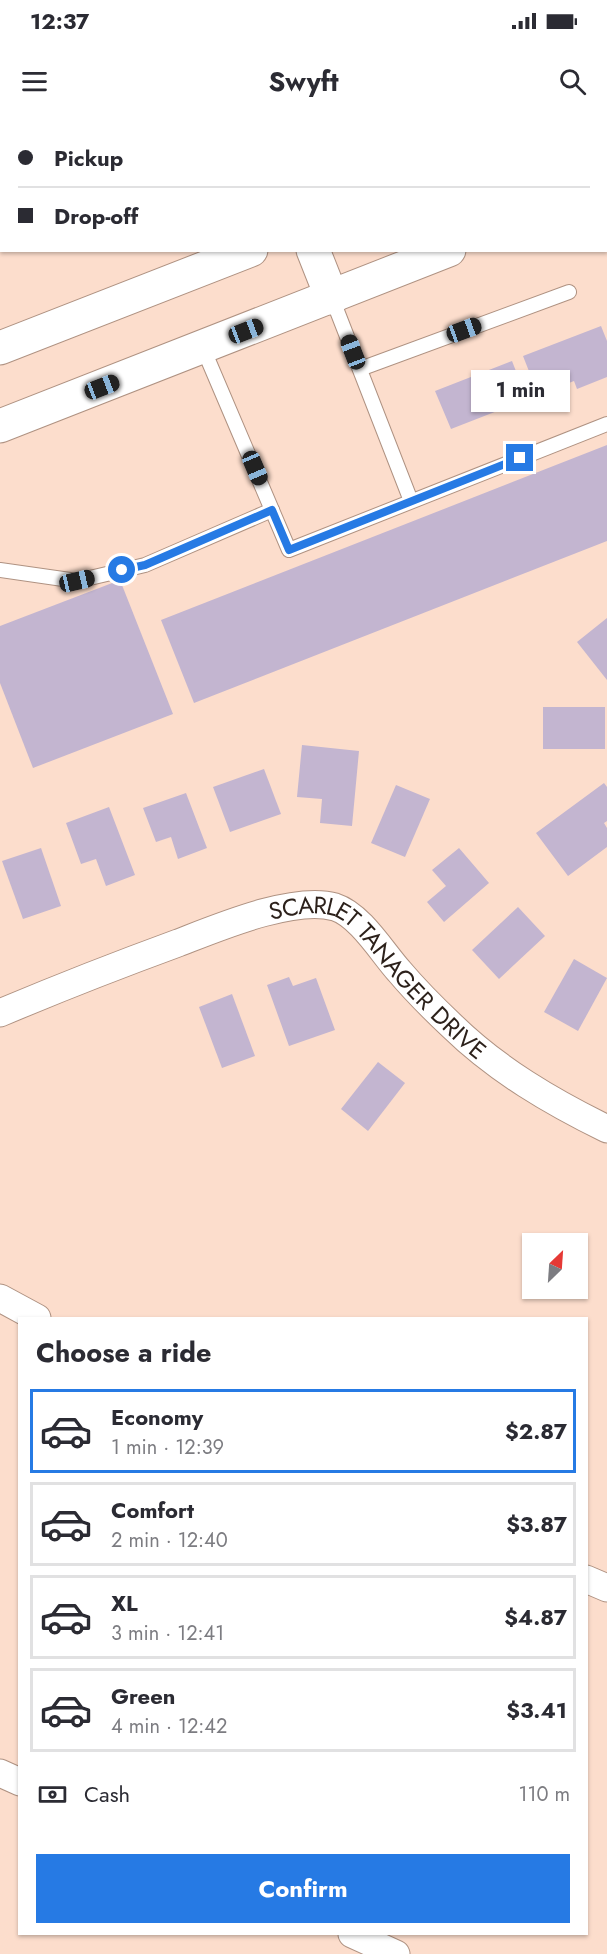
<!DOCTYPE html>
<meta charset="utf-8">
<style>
:root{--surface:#fff;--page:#f2f2f3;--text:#2b2b33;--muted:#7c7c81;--line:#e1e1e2;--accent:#267ae4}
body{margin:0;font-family:Jost,sans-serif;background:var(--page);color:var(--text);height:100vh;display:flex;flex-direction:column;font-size:22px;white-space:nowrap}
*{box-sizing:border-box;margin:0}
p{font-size:20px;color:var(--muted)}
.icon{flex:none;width:33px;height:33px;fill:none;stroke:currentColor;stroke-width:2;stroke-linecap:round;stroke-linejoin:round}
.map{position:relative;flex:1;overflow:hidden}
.details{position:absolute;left:18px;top:1197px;width:570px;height:618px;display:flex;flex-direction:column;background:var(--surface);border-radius:0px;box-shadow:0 2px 4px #0004}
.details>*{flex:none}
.guide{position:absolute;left:0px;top:0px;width:608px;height:132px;box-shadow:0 2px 4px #0004;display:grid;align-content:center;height:132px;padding:0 18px;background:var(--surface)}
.needle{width:39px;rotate:25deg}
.fabs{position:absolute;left:522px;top:1113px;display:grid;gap:12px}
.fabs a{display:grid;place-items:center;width:66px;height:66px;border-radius:0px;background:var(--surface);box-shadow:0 2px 4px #0004;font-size:30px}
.end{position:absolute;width:27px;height:27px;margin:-14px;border:8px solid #267ae4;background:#fff;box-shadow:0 0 0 3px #fff}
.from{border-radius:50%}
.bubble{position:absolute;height:42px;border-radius:0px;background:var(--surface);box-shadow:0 2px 4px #0004;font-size:20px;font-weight:700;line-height:42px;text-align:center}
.car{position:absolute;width:18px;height:36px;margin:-18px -9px;border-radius:8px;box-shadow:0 0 4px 2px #0007;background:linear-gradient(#222 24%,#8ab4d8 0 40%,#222 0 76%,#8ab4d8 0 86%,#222 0)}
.guide b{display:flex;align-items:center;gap:21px;height:57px;font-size:22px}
.guide b+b{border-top:2px solid var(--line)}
.guide i{width:15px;height:15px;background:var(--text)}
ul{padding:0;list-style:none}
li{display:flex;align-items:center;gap:18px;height:84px;margin:0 12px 9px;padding:0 6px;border:3px solid var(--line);border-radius:0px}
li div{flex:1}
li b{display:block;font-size:22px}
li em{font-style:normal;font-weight:700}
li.on{border-color:var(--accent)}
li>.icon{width:54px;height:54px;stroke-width:1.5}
h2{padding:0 18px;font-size:27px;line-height:72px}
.pay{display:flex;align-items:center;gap:15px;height:66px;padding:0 18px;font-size:22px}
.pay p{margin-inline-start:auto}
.action{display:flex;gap:12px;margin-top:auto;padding:12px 18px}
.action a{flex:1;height:69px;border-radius:0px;background:var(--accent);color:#fff;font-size:24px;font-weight:700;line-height:69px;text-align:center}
.status{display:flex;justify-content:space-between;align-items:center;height:42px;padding:0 30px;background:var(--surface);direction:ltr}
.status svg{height:16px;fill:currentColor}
header{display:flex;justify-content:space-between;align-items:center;height:78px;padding:0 18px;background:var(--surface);font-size:27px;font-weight:700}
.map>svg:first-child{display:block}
</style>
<div class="status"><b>12:37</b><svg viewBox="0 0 49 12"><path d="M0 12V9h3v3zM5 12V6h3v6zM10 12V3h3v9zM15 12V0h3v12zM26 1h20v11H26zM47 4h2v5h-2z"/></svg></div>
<header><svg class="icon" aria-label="menu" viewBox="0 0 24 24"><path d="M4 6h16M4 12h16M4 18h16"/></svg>Swyft<svg class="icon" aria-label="search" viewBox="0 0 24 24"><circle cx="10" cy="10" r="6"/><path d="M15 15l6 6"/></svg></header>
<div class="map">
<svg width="607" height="1834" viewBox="0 0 607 1834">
<rect width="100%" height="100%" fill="#fcddcc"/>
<g fill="#c3b5d0">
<path d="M601 206 607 221V257L577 269 574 261 451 309 435 271 512 241 523 269 534 264 523 236Z"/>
<path d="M607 325V421L194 583 161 500Z"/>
<path d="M120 460 173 594 33 648 0 563V506Z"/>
<path d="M607 498V560L577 522Z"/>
<rect x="543" y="587" width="62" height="42"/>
<path d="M302 625 359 631 352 706 320 703 322 679 297 677Z"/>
<path d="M264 649 281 694 230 712 213 667Z"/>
<path d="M604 663 607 667V701L604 703 607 708V727L568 756 536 713Z"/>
<path d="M396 665 430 679 405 737 371 723Z"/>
<path d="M186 673 207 728 178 739 171 717 156 722 143 688Z"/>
<path d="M109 687 135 755 106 766 96 739 81 744 66 703Z"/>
<path d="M41 728 61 786 23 799 2 741Z"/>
<path d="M459 728 489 763 444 802 427 782 446 766 432 750Z"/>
<path d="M518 787 545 816 499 859 472 830Z"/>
<path d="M574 839 607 858 578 911 544 892Z"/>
<path d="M289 857 293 866 316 858 335 910 289 926 267 865Z"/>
<path d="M232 874 255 936 222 948 199 887Z"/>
<path d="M378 942 405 963 368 1011 341 989Z"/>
</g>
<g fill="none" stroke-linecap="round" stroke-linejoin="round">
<defs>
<g id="lane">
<path d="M27 2 30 0"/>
<path d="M245 2 249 0"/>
<path d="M0 9V13"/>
<path d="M0 106H2"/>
<path d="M332 178 411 381"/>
<path d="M203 228 289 430 607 304"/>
<path d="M360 249 569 172"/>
<path d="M0 450 77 461 145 445 272 390"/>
</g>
<g id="street">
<path id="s1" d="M0 893C59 868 118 845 178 823 217 808 294 775 335 787 360 795 382 832 399 851 415 870 434 889 452 906 497 950 552 982 607 1009"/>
<path d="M0 1178 37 1198"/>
<path d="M586 1459 607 1468"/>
<path d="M0 1653 20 1662"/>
<path d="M352 1814 396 1834"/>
</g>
<g id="secondary">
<path d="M582 2 585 0"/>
<path d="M606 67H607"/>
<path d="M313 130 332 178"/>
<path d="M0 228 251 130"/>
<path d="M0 306 449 130"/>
</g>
</defs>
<use href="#lane" stroke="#af9282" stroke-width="16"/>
<use href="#street" stroke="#af9282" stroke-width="29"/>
<use href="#secondary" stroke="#af9282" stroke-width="35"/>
<use href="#lane" stroke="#fff" stroke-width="14"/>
<use href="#street" stroke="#fff" stroke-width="27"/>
<use href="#secondary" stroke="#fff" stroke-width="33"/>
</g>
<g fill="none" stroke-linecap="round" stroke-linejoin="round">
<path stroke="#267ae4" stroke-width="8" d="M122 450 145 445 272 390 289 430 520 338"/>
</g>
<g text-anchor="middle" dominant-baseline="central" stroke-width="5" stroke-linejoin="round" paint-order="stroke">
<g font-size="24" fill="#2c211b" stroke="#fbeee8">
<text stroke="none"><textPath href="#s1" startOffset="426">SCARLET TANAGER DRIVE</textPath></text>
</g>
</g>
</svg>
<div class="fabs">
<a><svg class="needle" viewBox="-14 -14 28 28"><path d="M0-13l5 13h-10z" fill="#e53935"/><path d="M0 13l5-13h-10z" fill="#7c7c81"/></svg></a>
</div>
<i class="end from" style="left:122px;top:450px"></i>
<i class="end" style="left:520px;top:338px"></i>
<div class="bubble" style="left:471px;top:250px;width:99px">1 min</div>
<i class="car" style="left:464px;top:210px;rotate:70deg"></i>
<i class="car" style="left:246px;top:211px;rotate:69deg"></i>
<i class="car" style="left:353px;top:232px;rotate:339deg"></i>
<i class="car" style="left:102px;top:267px;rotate:69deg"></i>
<i class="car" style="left:255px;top:348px;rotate:157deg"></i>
<i class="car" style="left:77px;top:461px;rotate:77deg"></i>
<div class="guide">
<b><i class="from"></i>Pickup</b>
<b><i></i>Drop-off</b>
</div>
<section class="details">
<h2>Choose a ride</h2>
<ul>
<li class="on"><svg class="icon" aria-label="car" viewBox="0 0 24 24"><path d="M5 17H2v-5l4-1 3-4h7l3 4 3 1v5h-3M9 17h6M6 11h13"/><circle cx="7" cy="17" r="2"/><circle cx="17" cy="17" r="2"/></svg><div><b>Economy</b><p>1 min · 12:39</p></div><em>$2.87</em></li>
<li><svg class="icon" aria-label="car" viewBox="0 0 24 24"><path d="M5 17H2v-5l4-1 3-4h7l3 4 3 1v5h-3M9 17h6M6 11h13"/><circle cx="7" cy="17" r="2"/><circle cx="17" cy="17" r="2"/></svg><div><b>Comfort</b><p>2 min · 12:40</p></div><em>$3.87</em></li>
<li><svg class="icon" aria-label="car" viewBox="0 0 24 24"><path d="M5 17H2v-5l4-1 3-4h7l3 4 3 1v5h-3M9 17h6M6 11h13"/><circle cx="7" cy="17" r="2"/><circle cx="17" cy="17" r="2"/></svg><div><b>XL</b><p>3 min · 12:41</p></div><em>$4.87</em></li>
<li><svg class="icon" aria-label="car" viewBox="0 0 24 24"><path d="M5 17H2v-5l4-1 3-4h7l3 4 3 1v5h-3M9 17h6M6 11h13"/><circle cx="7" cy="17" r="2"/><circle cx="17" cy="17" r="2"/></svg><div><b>Green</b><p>4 min · 12:42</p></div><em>$3.41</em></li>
</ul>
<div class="pay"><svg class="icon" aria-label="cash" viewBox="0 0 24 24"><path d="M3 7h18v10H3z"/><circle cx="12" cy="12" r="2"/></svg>Cash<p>110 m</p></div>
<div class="action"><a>Confirm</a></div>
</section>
</div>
